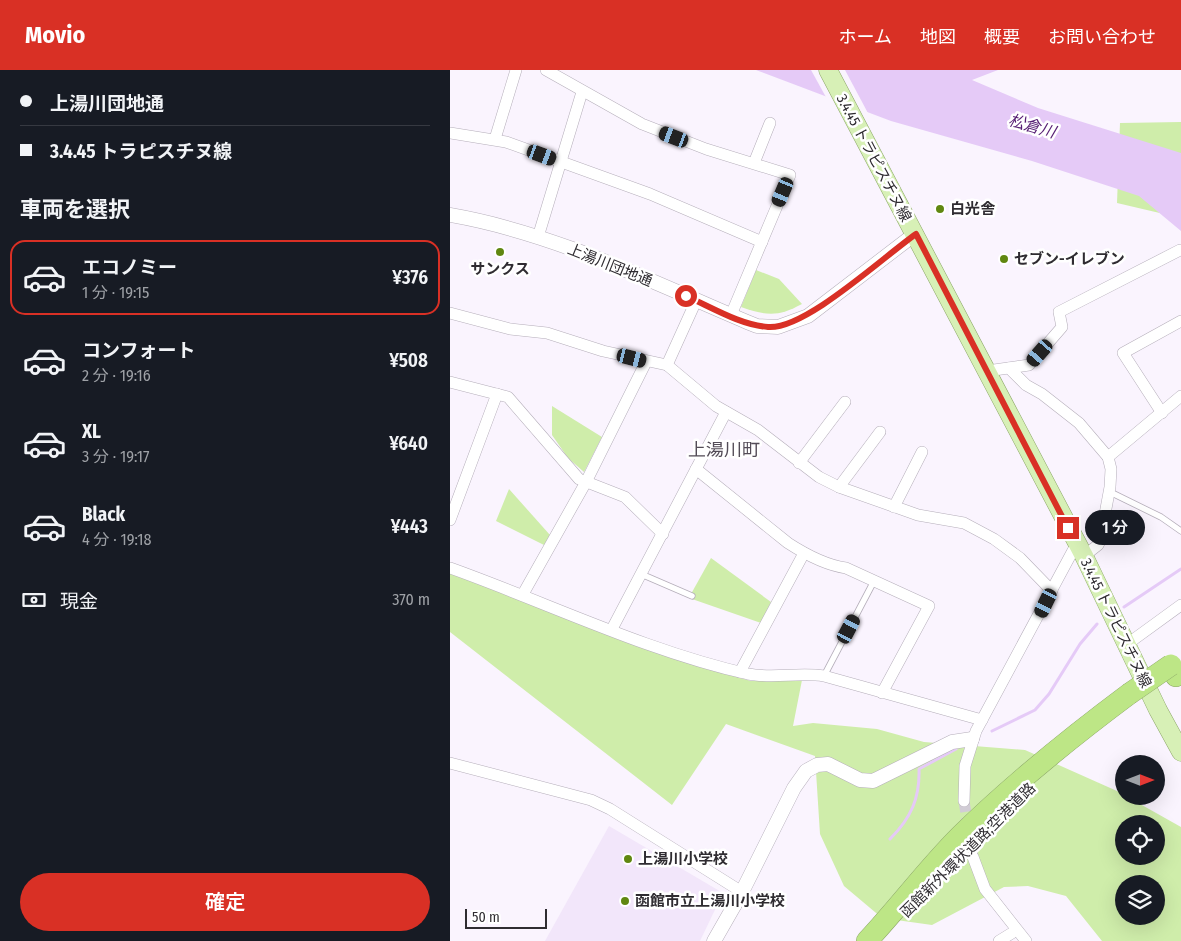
<!DOCTYPE html>
<html lang="ja">
<meta charset="utf-8">
<style>
:root{--surface:#171b24;--page:#242831;--text:#f1f3f6;--muted:#9ea1a6;--line:#363941;--accent:#d93025}
body{margin:0;font-family:"Fira Sans Condensed","Noto Sans JP",sans-serif;background:var(--page);color:var(--text);height:100vh;display:flex;flex-direction:column;font-size:19px;white-space:nowrap}
*{box-sizing:border-box;margin:0}
p{font-size:16px;color:var(--muted)}
.icon{flex:none;width:28px;height:28px;fill:none;stroke:currentColor;stroke-width:2;stroke-linecap:round;stroke-linejoin:round}
.map{position:relative;flex:1;overflow:hidden}
.panel{display:flex;flex-direction:column;background:var(--surface);width:450px}
.panel>*{flex:none}
.guide{display:grid;align-content:center;height:110px;padding:0 20px;background:var(--surface)}
.needle{width:32px;rotate:90deg}
.controls{position:absolute;left:665px;top:685px;display:grid;gap:10px}
.controls a{display:grid;place-items:center;width:50px;height:50px;border-radius:50%;background:var(--surface);box-shadow:0 5px 20px #0002;font-size:25px}
.scale{position:absolute;left:15px;bottom:12px;width:82px;box-sizing:border-box;padding-left:5px;border:2px solid #2f2c31;border-top:0;font-size:14px;line-height:18px;white-space:nowrap;color:#2f2c31;-webkit-text-stroke:4px #fff;paint-order:stroke}
.end{position:absolute;width:22px;height:22px;margin:-11px;border:6px solid #d93025;background:#fff;box-shadow:0 0 0 2px #fff}
.from{border-radius:50%}
.bubble{position:absolute;height:35px;border-radius:18px;background:var(--surface);box-shadow:0 5px 20px #0002;font-size:16px;font-weight:600;line-height:35px;text-align:center}
.car{position:absolute;width:15px;height:30px;margin:-15px -8px;border-radius:6px;box-shadow:0 0 4px 1px #0007;background:linear-gradient(#222 24%,#8ab4d8 0 40%,#222 0 76%,#8ab4d8 0 86%,#222 0)}
.guide b{display:flex;align-items:center;gap:18px;height:48px;font-size:19px}
.guide b+b{border-top:1px solid var(--line)}
.guide i{width:12px;height:12px;background:var(--text)}
ul{padding:0;list-style:none}
li{display:flex;align-items:center;gap:15px;height:75px;margin:0 10px 8px;padding:0 10px;border:2px solid transparent;border-radius:15px}
li div{flex:1}
li b{display:block;font-size:19px}
li em{font-style:normal;font-weight:600}
li.selected{border-color:var(--accent)}
li>.icon{width:45px;height:45px;stroke-width:1.5}
h2{padding:0 20px;font-size:22px;line-height:60px}
.pay{display:flex;align-items:center;gap:12px;height:55px;padding:0 20px;font-size:19px}
.pay p{margin-inline-start:auto}
.primary-button{display:flex;gap:10px;margin-top:auto;padding:10px 20px}
.primary-button a{flex:1;height:58px;border-radius:30px;background:var(--accent);color:#fff;font-size:20px;font-weight:600;line-height:58px;text-align:center}
header{display:flex;align-items:center;gap:30px;box-sizing:border-box;height:70px;padding:0 25px;background:var(--accent);color:#fff}
header strong{font-size:24px}
nav{display:flex;gap:28px;margin-inline-start:auto;font-size:18px}
main{display:flex;flex:1;min-height:0}
.map>svg:first-child{display:block}
</style>
<header>
<strong>Movio</strong>
<nav><a>ホーム</a><a>地図</a><a>概要</a><a>お問い合わせ</a></nav>
</header>
<main>
<section class="panel">
<div class="guide">
<b><i class="from"></i>上湯川団地通</b>
<b><i></i>3.4.45 トラピスチヌ線</b>
</div>
<h2>車両を選択</h2>
<ul>
<li class="selected"><svg class="icon" aria-label="car" viewBox="0 0 24 24"><path d="M5 17H2v-5l4-1 3-4h7l3 4 3 1v5h-3M9 17h6M6 11h13"/><circle cx="7" cy="17" r="2"/><circle cx="17" cy="17" r="2"/></svg><div><b>エコノミー</b><p>1 分 · 19:15</p></div><em>¥376</em></li>
<li><svg class="icon" aria-label="car" viewBox="0 0 24 24"><path d="M5 17H2v-5l4-1 3-4h7l3 4 3 1v5h-3M9 17h6M6 11h13"/><circle cx="7" cy="17" r="2"/><circle cx="17" cy="17" r="2"/></svg><div><b>コンフォート</b><p>2 分 · 19:16</p></div><em>¥508</em></li>
<li><svg class="icon" aria-label="car" viewBox="0 0 24 24"><path d="M5 17H2v-5l4-1 3-4h7l3 4 3 1v5h-3M9 17h6M6 11h13"/><circle cx="7" cy="17" r="2"/><circle cx="17" cy="17" r="2"/></svg><div><b>XL</b><p>3 分 · 19:17</p></div><em>¥640</em></li>
<li><svg class="icon" aria-label="car" viewBox="0 0 24 24"><path d="M5 17H2v-5l4-1 3-4h7l3 4 3 1v5h-3M9 17h6M6 11h13"/><circle cx="7" cy="17" r="2"/><circle cx="17" cy="17" r="2"/></svg><div><b>Black</b><p>4 分 · 19:18</p></div><em>¥443</em></li>
</ul>
<div class="pay"><svg class="icon" aria-label="cash" viewBox="0 0 24 24"><path d="M3 7h18v10H3z"/><circle cx="12" cy="12" r="2"/></svg>現金<p>370 m</p></div>
<div class="primary-button"><a>確定</a></div>
</section>
<div class="map">
<svg width="731" height="871" viewBox="0 0 731 871">
<rect width="100%" height="100%" fill="#faf4fe"/>
<path fill="#f2e6fa" d="M159 756 273 823 250 871H95Z"/>
<g fill="#cfedaa" fill-rule="evenodd">
<path d="M731 52V148L667 133 670 53Z"/>
<path d="M306 200 329 209 352 234C328 247 317 246 291 237Z"/>
<path d="M102 336 152 367 134 402 118 388 102 365Z"/>
<path d="M59 419 100 465 94 475 46 451Z"/>
<path d="M261 488 321 532 311 553 242 529 241 524Z"/>
<path d="M0 503 228 589 290 608 301 611 352 610 343 656 363 653 427 659 474 672 575 680 667 721 731 757V871H652L616 826 578 816 554 817 482 855 432 848 394 816 370 764 365 686 276 654 222 735 0 562ZM674 754H706V786H674ZM674 814H706V846H674Z"/>
</g>
<path fill="#e5caf7" d="M306 0H548L522 10 588 38 731 83V161L689 126 582 91 441 51Z"/>
<path fill="#faf4fe" d="M361 0H395L419 45 377 29Z"/>
<g fill="none" stroke-linecap="round" stroke-linejoin="round">
<g stroke="#e5caf7" stroke-width="3">
<path d="M674 537 731 499"/>
<path d="M542 661 585 640 599 624 630 574 647 554"/>
<path d="M440 769C461 748 470 728 469 699L506 679"/>
</g>
<path stroke="#d1ccd5" stroke-width="11" stroke-dasharray="11 5.5" stroke-linecap="butt" d="M514 731 523 787"/>
<defs>
<g id="service">
<path d="M660 422 711 447 731 461"/>
<path d="M191 504 242 526"/>
<path d="M374 606 424 511"/>
</g>
<g id="minor">
<path d="M96 0 192 54 256 79 340 105 281 245"/>
<path d="M0 63 56 72 200 124 312 172"/>
<path d="M45 69 66 0"/>
<path d="M304 93 320 53"/>
<path d="M88 167 132 22"/>
<path d="M0 243 60 259 97 263 153 281 217 295 266 336 308 360 369 407 389 417 468 445 514 453 544 469 570 488 602 521"/>
<path d="M217 295 246 231"/>
<path d="M559 298 576 315 592 324 629 353 658 387 661 399 660 417 650 471 648 475 634 486"/>
<path d="M537 301 579 295 612 257 609 242 730 180"/>
<path d="M0 312 58 327 129 409 175 427 213 464"/>
<path d="M712 343 673 283 731 251"/>
<path d="M658 387 731 326"/>
<path d="M349 393 395 332"/>
<path d="M246 399 338 473C355 484 375 495 396 498L479 536 432 623"/>
<path d="M389 417 430 362"/>
<path d="M444 437 472 382"/>
<path d="M0 450 47 324"/>
<path d="M0 498C98 533 196 581 298 604 323 609 349 602 374 606L532 650"/>
<path d="M73 524 136 412 196 292"/>
<path d="M162 559 276 342"/>
<path d="M676 575 731 535"/>
<path d="M290 602 354 483"/>
<path d="M0 693 141 730 160 739 292 822"/>
<path d="M514 731 515 696 526 661 627 473"/>
<path d="M523 787 535 819 576 871"/>
<path d="M549 871 562 863"/>
</g>
<g id="tertiary">
<path d="M0 145C104 163 200 211 297 252L307 256 328 257 358 246 465 164"/>
<path d="M264 871 292 822 344 718 356 701 367 695 378 694 410 710 423 711 502 672 522 669"/>
</g>
<path id="primary" d="M378 0 634 486 708 640 731 682"/>
<g id="motorway">
<path d="M726 606 731 603"/>
<path d="M417 871C449 837 477 799 510 766 563 714 620 668 679 624"/>
</g>
</defs>
<use href="#service" stroke="#b5aeba" stroke-width="7"/>
<use href="#minor" stroke="#b5aeba" stroke-width="12"/>
<use href="#tertiary" stroke="#b5aeba" stroke-width="15"/>
<use href="#primary" stroke="#8ba568" stroke-width="19"/>
<use href="#motorway" stroke="#8ba568" stroke-width="22"/>
<use href="#service" stroke="#fff" stroke-width="5.5"/>
<use href="#minor" stroke="#fff" stroke-width="11"/>
<use href="#tertiary" stroke="#fff" stroke-width="14"/>
<use href="#primary" stroke="#d7f0b6" stroke-width="18"/>
<use href="#motorway" stroke="#bde686" stroke-width="21"/>
<defs>
<path id="motorway-bridge" d="M679 624 721 595"/>
</defs>
<use href="#motorway-bridge" stroke="#8ba568" stroke-width="22" stroke-linecap="butt"/>
<use href="#motorway-bridge" stroke="#bde686" stroke-width="21"/>
</g>
<g fill="none" stroke-linecap="round" stroke-linejoin="round">
<path stroke="#d93025" stroke-width="6" d="M236 226C261 237 290 255 318 257 355 260 433 187 466 164L618 458"/>
</g>
<g fill="#608710" stroke="#fff" stroke-width="2">
<circle cx="490" cy="139" r="5"/>
<circle cx="50" cy="182" r="5"/>
<circle cx="554" cy="189" r="5"/>
<circle cx="178" cy="789" r="5"/>
<circle cx="175" cy="831" r="5"/>
</g>
<g text-anchor="middle" dominant-baseline="central" stroke-width="5" stroke-linejoin="round" paint-order="stroke">
<g font-size="15" fill="#2f2c31" stroke="#fff">
<text transform="translate(424 88) rotate(62)">3.4.45 トラピスチヌ線</text>
<text transform="translate(160 195) rotate(22)">上湯川団地通</text>
<text transform="translate(666 553) rotate(64)">3.4.45 トラピスチヌ線</text>
<text transform="translate(518 780) rotate(-45)">函館新外環状道路;空港道路</text>
</g>
<g font-size="15" font-weight="bold" fill="#2f2c31" stroke="#fff" text-anchor="start">
<text x="500" y="139">白光舎</text>
<text x="564" y="189">セブン-イレブン</text>
<text x="50" y="199" text-anchor="middle">サンクス</text>
<text x="188" y="789">上湯川小学校</text>
<text x="185" y="831">函館市立上湯川小学校</text>
</g>
<g font-size="16" font-style="italic" fill="#561e73" stroke="#fff">
<text transform="translate(582 56) rotate(16)">松倉川</text>
</g>
<g font-size="18" fill="#534c57" stroke="#fff">
<text x="274" y="380">上湯川町</text>
</g>
</g>
</svg>
<div class="controls">
<a><svg class="needle" viewBox="-14 -14 28 28"><path d="M0-13l5 13h-10z" fill="#e53935"/><path d="M0 13l5-13h-10z" fill="#9ea1a6"/></svg></a>
<a><svg class="icon" aria-label="locate" viewBox="0 0 24 24"><circle cx="12" cy="12" r="6"/><path d="M12 2v4M12 18v4M2 12h4M18 12h4"/></svg></a>
<a><svg class="icon" aria-label="layers" viewBox="0 0 24 24"><path d="M12 4l9 5-9 5-9-5zM3 14l9 5 9-5"/></svg></a>
</div>
<div class="scale">50 m</div>
<i class="end from" style="left:236px;top:226px"></i>
<i class="end" style="left:618px;top:458px"></i>
<div class="bubble" style="left:635px;top:440px;width:60px">1 分</div>
<i class="car" style="left:224px;top:67px;rotate:291deg"></i>
<i class="car" style="left:92px;top:85px;rotate:110deg"></i>
<i class="car" style="left:333px;top:122px;rotate:203deg"></i>
<i class="car" style="left:590px;top:283px;rotate:221deg"></i>
<i class="car" style="left:182px;top:288px;rotate:104deg"></i>
<i class="car" style="left:596px;top:533px;rotate:206deg"></i>
<i class="car" style="left:399px;top:559px;rotate:28deg"></i>
</div>
</main>
